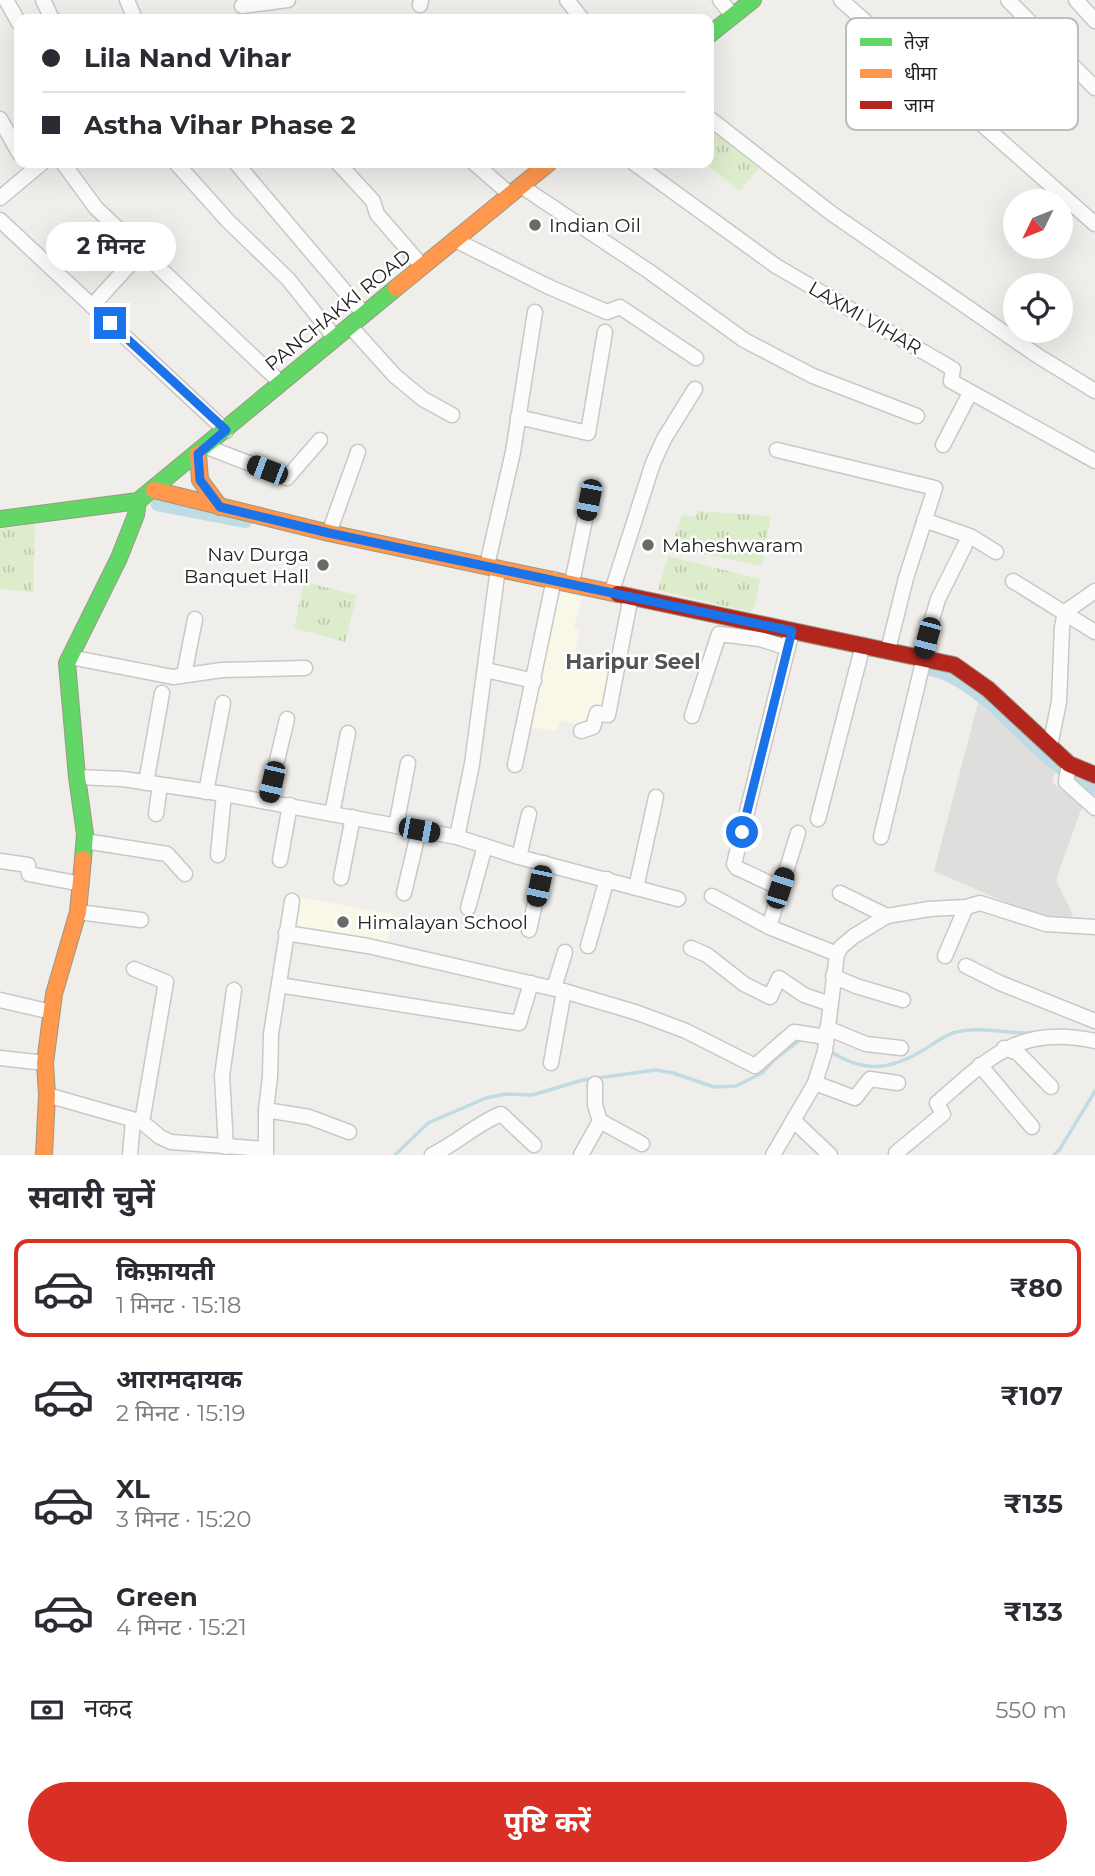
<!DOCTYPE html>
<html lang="hi">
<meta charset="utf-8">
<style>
:root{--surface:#fff;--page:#f7f7f7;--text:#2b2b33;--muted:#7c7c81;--line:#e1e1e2;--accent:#d93025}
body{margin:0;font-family:Montserrat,"Noto Sans Devanagari",sans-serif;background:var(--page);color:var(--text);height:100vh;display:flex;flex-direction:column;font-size:26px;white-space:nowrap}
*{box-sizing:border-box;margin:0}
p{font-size:23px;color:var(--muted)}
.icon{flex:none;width:38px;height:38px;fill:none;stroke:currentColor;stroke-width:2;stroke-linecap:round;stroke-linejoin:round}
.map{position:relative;height:1155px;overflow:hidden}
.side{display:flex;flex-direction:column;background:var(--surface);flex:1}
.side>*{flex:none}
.top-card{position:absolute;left:14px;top:14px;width:700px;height:154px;border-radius:14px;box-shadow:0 7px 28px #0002;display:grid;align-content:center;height:154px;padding:0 28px;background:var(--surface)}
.needle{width:46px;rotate:227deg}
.fabs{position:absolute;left:1003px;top:189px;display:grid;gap:14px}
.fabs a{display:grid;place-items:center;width:70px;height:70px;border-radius:50%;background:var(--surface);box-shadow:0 7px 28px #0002;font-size:35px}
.end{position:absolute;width:32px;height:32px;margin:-16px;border:9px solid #1a73e8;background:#fff;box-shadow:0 0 0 4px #fff}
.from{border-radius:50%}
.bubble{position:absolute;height:49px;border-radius:24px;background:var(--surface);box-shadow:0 7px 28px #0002;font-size:23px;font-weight:700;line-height:49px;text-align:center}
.car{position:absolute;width:21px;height:42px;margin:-21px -10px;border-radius:9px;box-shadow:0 0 5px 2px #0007;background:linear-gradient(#222 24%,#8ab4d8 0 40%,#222 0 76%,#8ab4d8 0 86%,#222 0)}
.top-card b{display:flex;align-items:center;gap:24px;height:66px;font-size:26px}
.top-card b+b{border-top:2px solid var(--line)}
.top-card i{width:18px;height:18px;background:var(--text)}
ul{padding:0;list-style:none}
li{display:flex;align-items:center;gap:21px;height:98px;margin:0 14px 10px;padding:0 14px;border:4px solid transparent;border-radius:14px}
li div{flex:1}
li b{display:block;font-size:26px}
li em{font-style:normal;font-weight:700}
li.current{border-color:var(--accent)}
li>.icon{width:63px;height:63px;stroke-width:1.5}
h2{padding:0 28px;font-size:32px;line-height:84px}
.pay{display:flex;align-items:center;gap:18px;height:77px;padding:0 28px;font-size:26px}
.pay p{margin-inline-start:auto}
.cta{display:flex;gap:14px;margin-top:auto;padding:14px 28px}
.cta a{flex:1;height:80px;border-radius:42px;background:var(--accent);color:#fff;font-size:28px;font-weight:700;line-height:80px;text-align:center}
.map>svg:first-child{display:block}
</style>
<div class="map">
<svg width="1095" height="1155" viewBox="0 0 1095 1155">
<defs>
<pattern id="grass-tufts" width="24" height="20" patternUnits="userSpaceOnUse" patternTransform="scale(1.75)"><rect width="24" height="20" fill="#ddeccb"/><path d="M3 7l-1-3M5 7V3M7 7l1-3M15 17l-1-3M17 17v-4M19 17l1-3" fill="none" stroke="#bdcaae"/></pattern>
</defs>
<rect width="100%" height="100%" fill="#f0eeeb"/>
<path fill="#dfdedc" d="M978 703 1056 771 1052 782 1082 807 1056 880 1073 915 1069 921 1046 920 934 871Z"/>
<g fill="#f8f7e8">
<path d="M555 590 582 597 574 628 580 630 575 652 615 661 605 712 589 727 560 720 557 731 528 727Z"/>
<path d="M298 897 393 914 387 946 293 930Z"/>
</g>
<g fill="url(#grass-tufts)">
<path d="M709 127 760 166 740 191 704 163H709Z"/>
<path d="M697 511 771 516 762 566 671 547 682 515 696 517Z"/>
<path d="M35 524 33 592 0 589V529Z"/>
<path d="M668 556 760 579 755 606 750 612 658 590Z"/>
<path d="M304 582 357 595 345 642 294 628Z"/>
</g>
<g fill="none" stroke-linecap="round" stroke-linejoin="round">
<g stroke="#bfdbe3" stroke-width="3.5">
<path d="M830 1051C862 1072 887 1071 920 1052 931 1046 941 1037 953 1033 977 1025 1008 1034 1033 1033"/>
<path d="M395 1155 428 1123 486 1098 505 1094 532 1095 583 1080 655 1070 673 1073 714 1087 736 1086 762 1073 775 1059 801 1039 804 1040"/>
<path d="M1054 1155 1060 1149 1095 1091"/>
</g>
<g stroke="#bfdbe3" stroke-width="12">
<path d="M157 505 246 522"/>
<path d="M931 670C976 679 1020 738 1057 766 1068 775 1082 782 1095 789"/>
</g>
<defs>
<g id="street">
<path d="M6 0 19 23"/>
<path d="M43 0 52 19"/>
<path d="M127 0 135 19"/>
<path d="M567 0 582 19"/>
<path d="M720 0 733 16"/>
<path d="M841 0 1095 224"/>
<path d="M1008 0 1095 88"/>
<path d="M1076 0 1095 21"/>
<path d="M420 5 421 0"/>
<path d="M242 6 288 0"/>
<path d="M709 118 831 213 1038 356 1095 391"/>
<path d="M0 119 19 153"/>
<path d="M63 163 96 208 281 383"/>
<path d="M176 163 228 221 288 279 335 338"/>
<path d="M236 163 364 314"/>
<path d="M338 163 373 201 377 214 423 267"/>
<path d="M474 163 511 195"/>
<path d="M634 163 776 266 953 369 951 381 1095 461"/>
<path d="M521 186 650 272 744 340 813 376 917 416"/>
<path d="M0 198 42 163"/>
<path d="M0 220 226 431"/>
<path d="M455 240 547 286 607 312 620 307 696 358"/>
<path d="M92 306 141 252"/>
<path d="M350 326 395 376 423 399 452 415"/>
<path d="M518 417 588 433 605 332"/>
<path d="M943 445 970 393"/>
<path d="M207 447 287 478 320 440"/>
<path d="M777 450 935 488 906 578 888 650"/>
<path d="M924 520 970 536 996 552"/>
<path d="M329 533 358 452"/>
<path d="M487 565 513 452 535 312"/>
<path d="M1013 581 1095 632"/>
<path d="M572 583 589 500"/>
<path d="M612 591 653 463 664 439 695 389"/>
<path d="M70 657 173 677 222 670 305 668"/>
<path d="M921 657 938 599 965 545"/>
<path d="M486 670 534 681"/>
<path d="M184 675 195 619"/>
<path d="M692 716 719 634 760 639 788 648"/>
<path d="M581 731 593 727 597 713 608 715 631 596"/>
<path d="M1050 746 1059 702 1062 627 1065 612 1095 591"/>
<path d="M1069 764 1066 782 1095 808"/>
<path d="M515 765 554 579"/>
<path d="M77 777 123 779 224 794 457 837 519 857 678 899"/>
<path d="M146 783 162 693"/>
<path d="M206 792 223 703"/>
<path d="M267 802 287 719"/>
<path d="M156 814 160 785"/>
<path d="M332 814 348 733"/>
<path d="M818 819 863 645"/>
<path d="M396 826 408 763"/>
<path d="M457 837 472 764 498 568"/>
<path d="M881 837 924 658"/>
<path d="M85 841 167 854 185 874"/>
<path d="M218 855 224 794"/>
<path d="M519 857 529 814"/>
<path d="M280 860 290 805"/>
<path d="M0 861 28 865 29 874 81 884"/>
<path d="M341 878 353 817"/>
<path d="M636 888 656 797"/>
<path d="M780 888 737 868 734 864 792 631"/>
<path d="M404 893 419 830"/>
<path d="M840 893 887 916"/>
<path d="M712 896 769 927 837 954"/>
<path d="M468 908 485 846"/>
<path d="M78 912 141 920"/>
<path d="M769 927 798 833"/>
<path d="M529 930 544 863"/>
<path d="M286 933 368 946 564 991 638 1013 686 1031 755 1066 794 1032 826 1037"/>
<path d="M588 946 607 879"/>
<path d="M691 948 707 955 744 984 770 997 779 978 804 995 830 1004"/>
<path d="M945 956 966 907"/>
<path d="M966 966 1000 983 1095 1021"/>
<path d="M134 969 166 982 142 1122"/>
<path d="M833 976 856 986 903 1000"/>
<path d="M279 985 519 1023 531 983"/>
<path d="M554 988 565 952"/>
<path d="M0 1000 52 1012"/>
<path d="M827 1028 866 1044 901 1048"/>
<path d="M1004 1048 1018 1053 1051 1087"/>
<path d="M0 1058 45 1063"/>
<path d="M551 1063 564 991"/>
<path d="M980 1065 1032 1127"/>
<path d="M815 1083 855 1098 870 1079 898 1083"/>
<path d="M47 1095 142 1122 160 1137 171 1142 265 1149"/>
<path d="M266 1110 309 1117 349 1132"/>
<path d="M793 1120 830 1155"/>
<path d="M600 1121 642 1144"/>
<path d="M226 1147 222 1076 234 990"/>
<path d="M896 1153 943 1114 937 1103C989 1058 1019 1024 1095 1041"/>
<path d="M130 1155 133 1121"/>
<path d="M266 1155V1110L270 1077 271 1034 292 901"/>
<path d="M432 1155C457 1143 476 1124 501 1114L534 1145"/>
<path d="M581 1155 600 1121 595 1105V1084"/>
<path d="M773 1155 815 1083 825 1051 837 954 841 947 854 936 887 916 929 909 966 907 980 903 1046 924 1095 927"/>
</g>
<g id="fast">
<path d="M709 35 753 0"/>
<path d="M0 519 138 501 396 288"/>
<path d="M83 859 85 834 77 777 67 663 119 558 136 515 138 501"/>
</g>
<g id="slow">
<path d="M396 288 549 163"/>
<path d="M198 454 200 480 220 507"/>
<path d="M154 490 329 533 618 594"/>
<path d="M44 1155 47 1095 45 1063 54 994 78 912 83 859"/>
</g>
<path id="jam" d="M618 594 954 665 988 689 1069 764 1095 775"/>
</defs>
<use href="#street" stroke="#c9c8c7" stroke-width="17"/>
<use href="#fast" stroke="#999a82" stroke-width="18"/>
<use href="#slow" stroke="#999a82" stroke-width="18"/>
<use href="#jam" stroke="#999a82" stroke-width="18"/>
<use href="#street" stroke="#fdfcfc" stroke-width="14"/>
<use href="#fast" stroke="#63d668" stroke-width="16"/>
<use href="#slow" stroke="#ff974d" stroke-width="16"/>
<use href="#jam" stroke="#b3261e" stroke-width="16"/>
</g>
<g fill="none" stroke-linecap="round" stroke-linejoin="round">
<path stroke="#1a73e8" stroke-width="9" d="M110 323 226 430 198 454 200 480 220 507 329 533 792 631 742 832"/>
</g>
<g fill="#6a6968" stroke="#fff" stroke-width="2.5">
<circle cx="535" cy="225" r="7"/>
<circle cx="648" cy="545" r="7"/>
<circle cx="323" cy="565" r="7"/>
<circle cx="343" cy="922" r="7"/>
</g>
<g text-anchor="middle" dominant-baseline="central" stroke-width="5" stroke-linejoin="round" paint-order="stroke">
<g font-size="19" fill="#222" stroke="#fff" text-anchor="start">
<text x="549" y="225">Indian Oil</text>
<text x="662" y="545">Maheshwaram</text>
<text x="309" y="554" text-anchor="end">Nav Durga<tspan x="309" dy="22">Banquet Hall</tspan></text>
<text x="357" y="922">Himalayan School</text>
</g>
<g font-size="19" fill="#222" stroke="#fff">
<text transform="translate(338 310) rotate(-39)">PANCHAKKI ROAD</text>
<text transform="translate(865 318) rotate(30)">LAXMI VIHAR</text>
</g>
<g font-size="21" font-weight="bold" fill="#555" stroke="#fff">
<text x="633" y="661">Haripur Seel</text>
</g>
</g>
<rect x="846" y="18" width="232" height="112" rx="10" fill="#fff" stroke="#bdbdbd" stroke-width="2"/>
<rect x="860" y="38" width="32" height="8" fill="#63d668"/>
<rect x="860" y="69" width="32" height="9" fill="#ff974d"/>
<rect x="860" y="101" width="32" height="8" fill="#b3261e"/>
<g font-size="19" fill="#222">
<text x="904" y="49">तेज़</text>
<text x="904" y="80">धीमा</text>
<text x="904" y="112">जाम</text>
</g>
</svg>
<div class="fabs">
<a><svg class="needle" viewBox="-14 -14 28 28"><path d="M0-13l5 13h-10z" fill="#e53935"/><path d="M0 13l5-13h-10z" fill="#7c7c81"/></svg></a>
<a><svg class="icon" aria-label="locate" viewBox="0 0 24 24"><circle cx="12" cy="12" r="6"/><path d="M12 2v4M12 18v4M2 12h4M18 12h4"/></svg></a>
</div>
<i class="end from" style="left:742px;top:832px"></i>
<i class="end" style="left:110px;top:323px"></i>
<div class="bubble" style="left:46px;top:222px;width:130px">2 मिनट</div>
<i class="car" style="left:267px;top:470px;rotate:291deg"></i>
<i class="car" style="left:589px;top:500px;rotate:191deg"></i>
<i class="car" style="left:927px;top:638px;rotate:195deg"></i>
<i class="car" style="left:272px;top:782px;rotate:193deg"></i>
<i class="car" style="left:419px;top:830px;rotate:101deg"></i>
<i class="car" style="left:539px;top:886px;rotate:192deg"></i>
<i class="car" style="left:780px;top:888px;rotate:18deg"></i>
<div class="top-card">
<b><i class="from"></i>Lila Nand Vihar</b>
<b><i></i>Astha Vihar Phase 2</b>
</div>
</div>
<section class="side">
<h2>सवारी चुनें</h2>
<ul>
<li class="current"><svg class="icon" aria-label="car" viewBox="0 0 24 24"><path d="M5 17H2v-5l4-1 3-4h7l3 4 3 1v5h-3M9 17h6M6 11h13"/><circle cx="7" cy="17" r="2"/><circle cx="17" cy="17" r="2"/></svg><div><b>किफ़ायती</b><p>1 मिनट · 15:18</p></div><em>₹80</em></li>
<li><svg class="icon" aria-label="car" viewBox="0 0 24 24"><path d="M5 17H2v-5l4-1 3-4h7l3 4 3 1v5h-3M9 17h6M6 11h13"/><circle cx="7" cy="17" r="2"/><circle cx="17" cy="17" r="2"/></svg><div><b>आरामदायक</b><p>2 मिनट · 15:19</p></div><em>₹107</em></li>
<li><svg class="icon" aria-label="car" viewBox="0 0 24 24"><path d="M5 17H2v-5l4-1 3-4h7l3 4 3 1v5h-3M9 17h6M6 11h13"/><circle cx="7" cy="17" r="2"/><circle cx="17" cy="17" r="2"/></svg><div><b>XL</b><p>3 मिनट · 15:20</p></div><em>₹135</em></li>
<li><svg class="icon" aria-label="car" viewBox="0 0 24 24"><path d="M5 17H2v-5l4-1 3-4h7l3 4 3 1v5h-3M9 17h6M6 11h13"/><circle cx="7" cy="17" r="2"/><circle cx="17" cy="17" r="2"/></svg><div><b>Green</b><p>4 मिनट · 15:21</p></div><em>₹133</em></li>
</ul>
<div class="pay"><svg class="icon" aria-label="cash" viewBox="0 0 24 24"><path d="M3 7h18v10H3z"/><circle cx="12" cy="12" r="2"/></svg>नकद<p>550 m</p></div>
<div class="cta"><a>पुष्टि करें</a></div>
</section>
